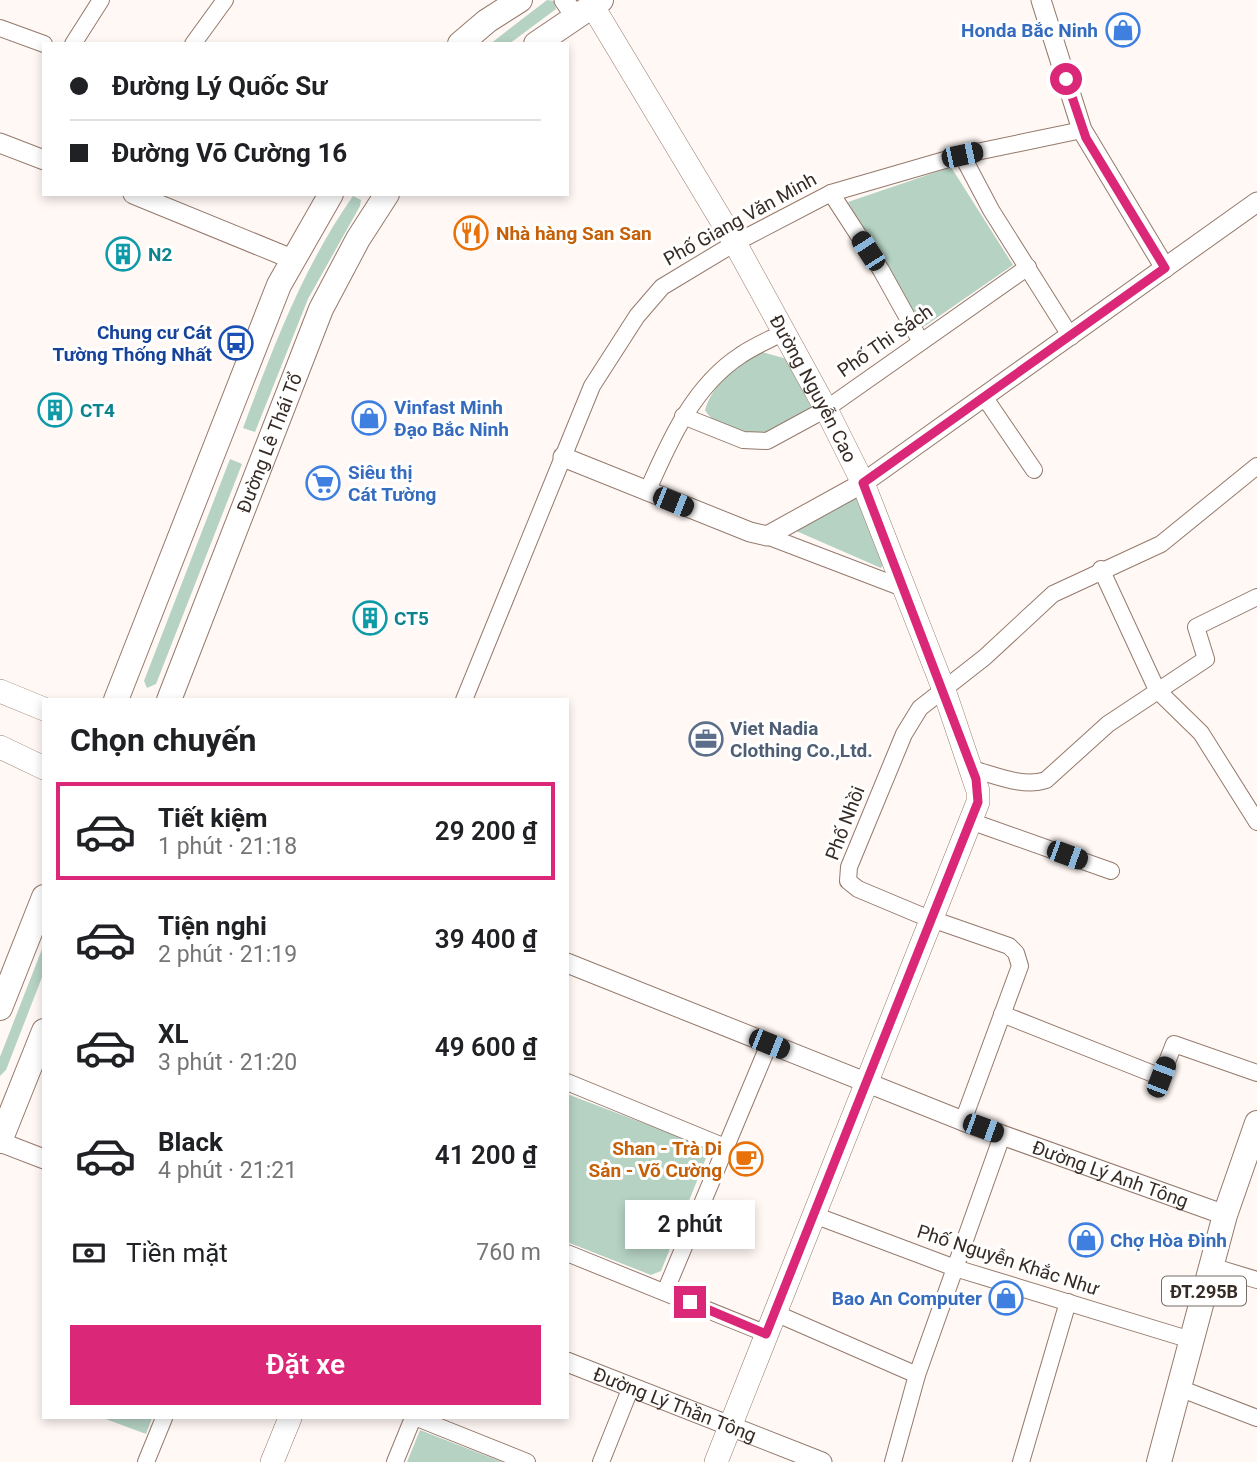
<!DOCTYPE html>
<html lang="vi">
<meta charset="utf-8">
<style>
:root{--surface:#fff;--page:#f2f2f2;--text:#202124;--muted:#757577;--line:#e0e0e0;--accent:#db2777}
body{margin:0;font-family:Roboto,sans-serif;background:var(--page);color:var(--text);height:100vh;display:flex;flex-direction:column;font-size:26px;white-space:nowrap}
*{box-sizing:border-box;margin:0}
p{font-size:23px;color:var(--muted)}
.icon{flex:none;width:38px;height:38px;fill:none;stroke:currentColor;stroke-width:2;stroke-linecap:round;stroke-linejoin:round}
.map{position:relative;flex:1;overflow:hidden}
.drawer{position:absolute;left:42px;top:698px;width:527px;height:721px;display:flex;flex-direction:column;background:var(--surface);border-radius:0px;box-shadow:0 4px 10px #0003}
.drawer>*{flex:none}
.hud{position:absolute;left:42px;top:42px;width:527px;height:154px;border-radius:0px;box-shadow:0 4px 10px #0003;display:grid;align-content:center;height:154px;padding:0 28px;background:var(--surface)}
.end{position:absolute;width:32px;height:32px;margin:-16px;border:9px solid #db2777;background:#fff;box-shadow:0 0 0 4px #fff}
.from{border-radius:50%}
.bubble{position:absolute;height:49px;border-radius:0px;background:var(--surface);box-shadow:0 4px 10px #0003;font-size:23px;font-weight:600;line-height:49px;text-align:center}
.car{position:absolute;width:21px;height:42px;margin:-21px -10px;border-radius:9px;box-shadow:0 0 5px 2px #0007;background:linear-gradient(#222 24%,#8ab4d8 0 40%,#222 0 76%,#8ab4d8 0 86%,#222 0)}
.hud b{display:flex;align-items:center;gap:24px;height:66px;font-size:26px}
.hud b+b{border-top:2px solid var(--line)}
.hud i{width:18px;height:18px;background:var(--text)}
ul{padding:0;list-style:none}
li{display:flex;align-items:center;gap:21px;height:98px;margin:0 14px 10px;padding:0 14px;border:4px solid transparent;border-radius:0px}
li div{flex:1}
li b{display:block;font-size:26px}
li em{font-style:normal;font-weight:600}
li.on{border-color:var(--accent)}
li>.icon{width:63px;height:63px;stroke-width:1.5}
h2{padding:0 28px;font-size:32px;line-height:84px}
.pay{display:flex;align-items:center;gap:18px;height:77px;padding:0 28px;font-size:26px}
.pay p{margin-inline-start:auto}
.cta{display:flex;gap:14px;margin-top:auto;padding:14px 28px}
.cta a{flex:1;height:80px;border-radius:0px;background:var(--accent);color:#fff;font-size:28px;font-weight:600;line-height:80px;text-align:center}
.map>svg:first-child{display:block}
</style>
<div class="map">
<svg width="1257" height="1462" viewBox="0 0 1257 1462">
<rect width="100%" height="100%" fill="#fff8f5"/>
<g fill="#b5d2c3">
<path d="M547 0 554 1 556 9 509 44H490Z"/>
<path d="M951 167 1013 265 922 328 848 202Z"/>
<path d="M353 196 361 200 360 206 308 299 255 432 243 428C273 348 303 267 353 196Z"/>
<path d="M762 352 787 359 812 409C798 416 780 430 766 432 745 435 715 428 705 410 713 383 738 364 762 352Z"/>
<path d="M230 459 242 464 156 684 147 688 144 681Z"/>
<path d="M856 494 883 565 881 568 794 530Z"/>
<path d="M44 944V972L6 1070 0 1076V1057Z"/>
<path d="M567 1094 706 1147 708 1153 661 1271 651 1275 567 1242Z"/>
<path d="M103 1418H152L146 1434Z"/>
<path d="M420 1430 502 1462H407Z"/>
</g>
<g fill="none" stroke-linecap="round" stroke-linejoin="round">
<defs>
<g id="minor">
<path d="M0 28 44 44"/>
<path d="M73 44 101 0"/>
<path d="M193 44 225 0"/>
<path d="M962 155 991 210 1071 337"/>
<path d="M831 193 881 270 921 342"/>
<path d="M985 398 1034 470"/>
<path d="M683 416 743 440 767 441 826 409 1028 267"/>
<path d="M647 492C669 442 693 386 741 355 754 346 769 340 784 332"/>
<path d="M767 536 903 588"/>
<path d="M1101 569 1157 690 1201 733 1257 822"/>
<path d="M464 700 592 386 637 316 662 287 735 243 831 193 962 155 1082 130"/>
<path d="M972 769C995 775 1023 788 1046 780L1108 724 1206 659 1196 627 1257 597"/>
<path d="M970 821 1111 871"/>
<path d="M1002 1014 1161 1077 1174 1044 1257 1073"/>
<path d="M567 1082 725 1147"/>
<path d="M963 1121 1020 966 1016 953 1009 946 920 915 858 889 848 881 849 867 904 734 920 708 985 657 1053 594 1161 544 1257 466"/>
<path d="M814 1215 955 1268 1191 1340"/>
<path d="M567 1253 767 1334"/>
<path d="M1211 1266 1257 1280"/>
<path d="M665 1292 769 1044"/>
<path d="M775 1313 917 1375"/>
<path d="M1179 1388 1257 1418"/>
<path d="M417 1418 527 1462"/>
<path d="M146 1462 164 1418"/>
<path d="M395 1462 413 1418"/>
<path d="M601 1462 631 1387"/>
<path d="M893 1462 917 1375 1002 1136"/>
<path d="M1021 1462 1068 1302"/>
</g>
<g id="tertiary">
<path d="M564 0 575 16"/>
<path d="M1041 0 1082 130 1165 268"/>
<path d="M0 143 44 160"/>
<path d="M133 194 292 259"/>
<path d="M563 457 750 532 767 536 863 483 1257 202"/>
<path id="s1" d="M567 963 963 1121 1225 1215"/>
<path d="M0 1142 44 1159"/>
<path id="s2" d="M567 1362 822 1462"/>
</g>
<g id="secondary">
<path id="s3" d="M592 5 735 243 826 409 863 483 944 690 978 791V802L716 1462"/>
<path d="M0 691 44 709"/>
<path d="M0 747 44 768"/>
<path d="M272 1462 290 1418"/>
</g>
<g id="primary">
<path d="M460 44 487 21 520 0"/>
<path d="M536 44 601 0"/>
<path d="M116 700 279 285 331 194"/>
<path id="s4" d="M169 700 321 309 358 239 387 194"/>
<path d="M0 1008 44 897"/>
<path d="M0 1141 44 1031"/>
<path d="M1159 1462 1225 1215 1257 1123"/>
</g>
</defs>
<use href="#minor" stroke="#95796b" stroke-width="18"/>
<use href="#tertiary" stroke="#95796b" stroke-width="21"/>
<use href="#secondary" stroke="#95796b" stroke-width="24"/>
<use href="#primary" stroke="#95796b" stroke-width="26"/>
<use href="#minor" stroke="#fff" stroke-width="16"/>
<use href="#tertiary" stroke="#fff" stroke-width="19"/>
<use href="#secondary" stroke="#fff" stroke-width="23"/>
<use href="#primary" stroke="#fff" stroke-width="24"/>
</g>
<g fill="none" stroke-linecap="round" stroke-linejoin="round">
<path stroke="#db2777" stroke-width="9" d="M690 1302 766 1334 978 802 976 779 863 483 1165 268 1086 138 1066 79"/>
</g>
<defs>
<symbol id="shop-ring" viewBox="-11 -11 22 22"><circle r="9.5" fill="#fff" stroke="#3f7fe0" stroke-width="1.5"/><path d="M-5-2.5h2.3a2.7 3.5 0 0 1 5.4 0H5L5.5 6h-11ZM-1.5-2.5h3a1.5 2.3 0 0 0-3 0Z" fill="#3f7fe0"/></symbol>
<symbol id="restaurant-ring" viewBox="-11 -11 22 22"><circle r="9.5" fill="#fff" stroke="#e8710a" stroke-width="1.5"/><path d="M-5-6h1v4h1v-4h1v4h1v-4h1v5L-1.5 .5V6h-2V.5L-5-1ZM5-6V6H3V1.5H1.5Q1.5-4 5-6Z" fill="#e8710a"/></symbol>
<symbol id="building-ring" viewBox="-11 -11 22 22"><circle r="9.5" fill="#fff" stroke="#0f9aa8" stroke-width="1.5"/><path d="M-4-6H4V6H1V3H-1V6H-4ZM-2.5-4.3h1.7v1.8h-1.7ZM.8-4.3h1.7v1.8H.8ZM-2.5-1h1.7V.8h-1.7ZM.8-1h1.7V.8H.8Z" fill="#0f9aa8"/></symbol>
<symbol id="bus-ring" viewBox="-11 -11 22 22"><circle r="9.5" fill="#fff" stroke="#1a4fb4" stroke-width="1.5"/><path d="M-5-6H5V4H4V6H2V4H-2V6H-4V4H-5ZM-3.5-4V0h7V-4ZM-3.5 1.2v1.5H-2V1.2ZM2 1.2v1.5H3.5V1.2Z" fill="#1a4fb4"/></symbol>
<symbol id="supermarket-ring" viewBox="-11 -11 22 22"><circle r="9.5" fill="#fff" stroke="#3f7fe0" stroke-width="1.5"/><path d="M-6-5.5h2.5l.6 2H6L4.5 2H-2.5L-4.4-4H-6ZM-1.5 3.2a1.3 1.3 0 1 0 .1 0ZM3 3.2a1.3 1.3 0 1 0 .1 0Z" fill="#3f7fe0"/></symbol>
<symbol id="office-ring" viewBox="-11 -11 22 22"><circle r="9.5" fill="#fff" stroke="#5c6f8a" stroke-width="1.5"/><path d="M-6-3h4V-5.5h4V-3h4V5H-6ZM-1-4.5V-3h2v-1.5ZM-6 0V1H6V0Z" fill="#5c6f8a"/></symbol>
<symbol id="cafe-ring" viewBox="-11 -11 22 22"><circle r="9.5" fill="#fff" stroke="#e8710a" stroke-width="1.5"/><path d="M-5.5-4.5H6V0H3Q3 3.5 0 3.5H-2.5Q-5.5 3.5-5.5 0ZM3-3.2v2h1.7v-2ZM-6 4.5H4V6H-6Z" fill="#e8710a"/></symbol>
</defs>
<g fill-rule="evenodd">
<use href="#shop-ring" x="1104" y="11" width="38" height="38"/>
<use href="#restaurant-ring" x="452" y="214" width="38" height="38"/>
<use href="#building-ring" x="104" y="235" width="38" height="38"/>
<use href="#bus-ring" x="217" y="324" width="38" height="38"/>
<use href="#building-ring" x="36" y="391" width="38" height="38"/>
<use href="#shop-ring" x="350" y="399" width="38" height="38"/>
<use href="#supermarket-ring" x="304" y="464" width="38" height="38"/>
<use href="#building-ring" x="351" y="599" width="38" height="38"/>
<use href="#office-ring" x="687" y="720" width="38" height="38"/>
<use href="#cafe-ring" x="727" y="1140" width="38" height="38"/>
<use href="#shop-ring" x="1067" y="1221" width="38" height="38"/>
<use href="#shop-ring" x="987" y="1279" width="38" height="38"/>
</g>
<g text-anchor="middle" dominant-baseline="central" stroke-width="6" stroke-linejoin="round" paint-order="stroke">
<rect fill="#fff" stroke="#736b66" stroke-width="2" x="1162" y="1276.5" width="84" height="29" rx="5"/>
<g font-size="18" font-weight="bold" fill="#372b25">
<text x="1204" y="1291">ĐT.295B</text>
</g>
<g font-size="19" font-weight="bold" fill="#366cbe" stroke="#fff" text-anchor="start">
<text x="1098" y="30" text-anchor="end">Honda Bắc Ninh</text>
<text x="394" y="407">Vinfast Minh<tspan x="394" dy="22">Đạo Bắc Ninh</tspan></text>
<text x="348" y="472">Siêu thị<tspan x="348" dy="22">Cát Tường</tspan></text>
<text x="1110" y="1240">Chợ Hòa Đình</text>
<text x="982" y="1298" text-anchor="end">Bao An Computer</text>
</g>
<g font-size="19" fill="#372b25" stroke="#fff">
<text transform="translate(740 219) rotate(-29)">Phố Giang Văn Minh</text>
<text transform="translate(885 341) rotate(-35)">Phố Thi Sách</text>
<text stroke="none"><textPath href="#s3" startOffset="443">Đường Nguyễn Cao</textPath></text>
<text stroke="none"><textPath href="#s4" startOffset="276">Đường Lê Thái Tổ</textPath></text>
<text transform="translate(845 823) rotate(-69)">Phố Nhồi</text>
<text stroke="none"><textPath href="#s1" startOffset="583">Đường Lý Anh Tông</textPath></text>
<text transform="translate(1008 1260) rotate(18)">Phố Nguyễn Khắc Như</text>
<text stroke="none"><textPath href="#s2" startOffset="116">Đường Lý Thần Tông</textPath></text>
</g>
<g font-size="19" font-weight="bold" fill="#c56008" stroke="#fff" text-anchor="start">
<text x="496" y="233">Nhà hàng San San</text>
<text x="722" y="1148" text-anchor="end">Shan - Trà Di<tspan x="722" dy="22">Sản - Võ Cường</tspan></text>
</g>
<g font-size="19" font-weight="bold" fill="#0d838f" stroke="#fff" text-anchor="start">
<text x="148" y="254">N2</text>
<text x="80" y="410">CT4</text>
<text x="394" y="618">CT5</text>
</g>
<g font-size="19" font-weight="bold" fill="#164399" stroke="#fff" text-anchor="end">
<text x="212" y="332">Chung cư Cát<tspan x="212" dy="22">Tường Thống Nhất</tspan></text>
</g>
<g font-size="19" font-weight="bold" fill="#4e5e75" stroke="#fff" text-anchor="start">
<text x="730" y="728">Viet Nadia<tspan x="730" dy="22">Clothing Co.,Ltd.</tspan></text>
</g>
</g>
</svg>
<i class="end from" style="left:1066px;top:79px"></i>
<i class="end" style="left:690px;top:1302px"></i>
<div class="bubble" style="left:625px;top:1200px;width:130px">2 phút</div>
<i class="car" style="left:962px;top:155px;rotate:78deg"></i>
<i class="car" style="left:868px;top:251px;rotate:327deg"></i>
<i class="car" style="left:673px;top:502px;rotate:112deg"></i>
<i class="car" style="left:1067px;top:855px;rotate:110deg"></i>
<i class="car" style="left:769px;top:1044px;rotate:112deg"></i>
<i class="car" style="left:1161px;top:1077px;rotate:21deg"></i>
<i class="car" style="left:983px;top:1128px;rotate:110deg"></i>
<div class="hud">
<b><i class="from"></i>Đường Lý Quốc Sư</b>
<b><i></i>Đường Võ Cường 16</b>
</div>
<section class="drawer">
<h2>Chọn chuyến</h2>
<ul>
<li class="on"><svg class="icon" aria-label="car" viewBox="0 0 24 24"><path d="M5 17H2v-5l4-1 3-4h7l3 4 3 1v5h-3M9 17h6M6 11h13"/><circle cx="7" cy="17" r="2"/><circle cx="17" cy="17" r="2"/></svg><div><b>Tiết kiệm</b><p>1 phút · 21:18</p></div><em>29 200 ₫</em></li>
<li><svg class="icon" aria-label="car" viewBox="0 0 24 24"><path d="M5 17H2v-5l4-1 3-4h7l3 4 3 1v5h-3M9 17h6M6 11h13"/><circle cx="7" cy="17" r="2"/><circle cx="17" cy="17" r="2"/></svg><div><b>Tiện nghi</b><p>2 phút · 21:19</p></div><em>39 400 ₫</em></li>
<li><svg class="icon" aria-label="car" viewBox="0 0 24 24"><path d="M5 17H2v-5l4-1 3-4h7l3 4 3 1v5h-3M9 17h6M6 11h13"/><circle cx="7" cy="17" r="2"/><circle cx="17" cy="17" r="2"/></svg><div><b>XL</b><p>3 phút · 21:20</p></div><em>49 600 ₫</em></li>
<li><svg class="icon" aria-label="car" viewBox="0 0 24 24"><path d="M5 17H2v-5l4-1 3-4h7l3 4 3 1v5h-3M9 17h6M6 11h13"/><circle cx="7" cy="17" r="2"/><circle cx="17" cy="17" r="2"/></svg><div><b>Black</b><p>4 phút · 21:21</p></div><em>41 200 ₫</em></li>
</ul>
<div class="pay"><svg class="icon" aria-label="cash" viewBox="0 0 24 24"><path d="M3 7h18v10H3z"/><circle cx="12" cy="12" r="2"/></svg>Tiền mặt<p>760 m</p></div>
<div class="cta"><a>Đặt xe</a></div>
</section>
</div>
